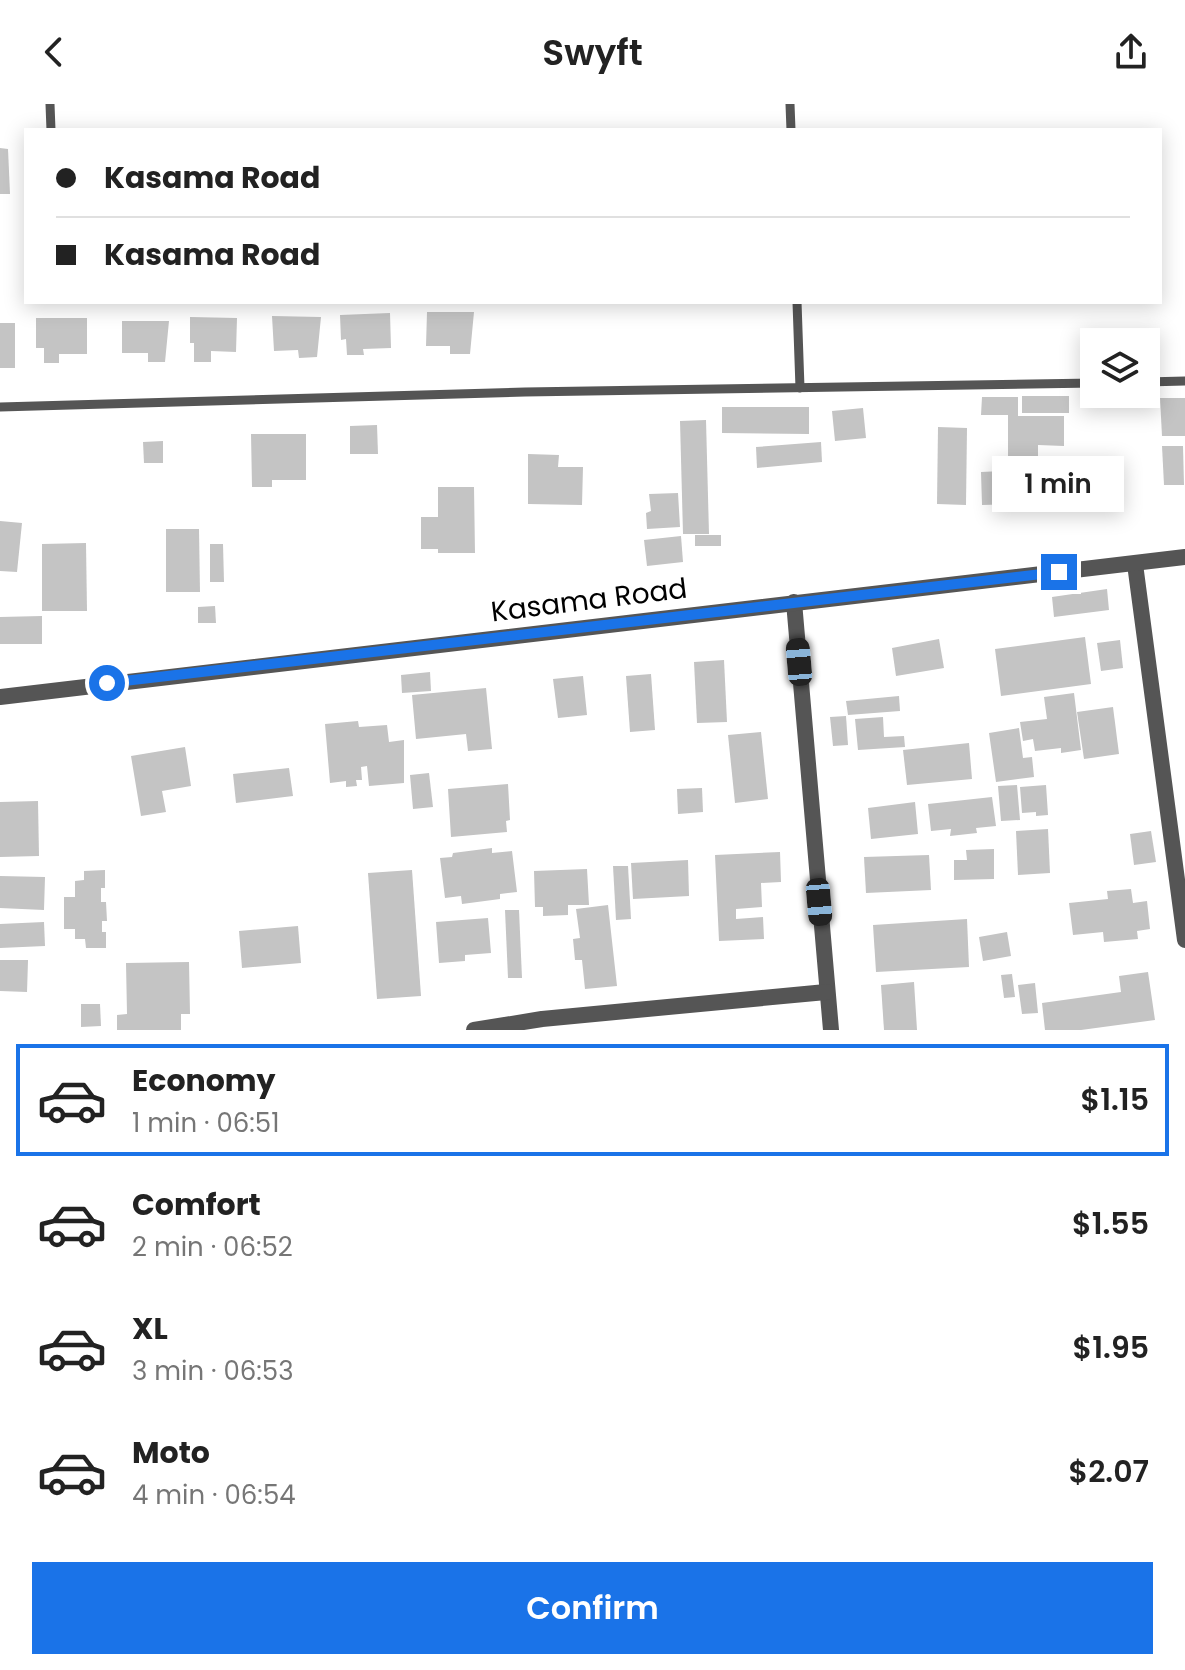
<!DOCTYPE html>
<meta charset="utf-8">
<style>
:root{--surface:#fff;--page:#f6f6f6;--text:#222;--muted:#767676;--line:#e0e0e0;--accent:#1a73e8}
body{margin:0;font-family:Poppins,sans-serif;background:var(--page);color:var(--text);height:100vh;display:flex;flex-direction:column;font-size:30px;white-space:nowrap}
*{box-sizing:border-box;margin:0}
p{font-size:26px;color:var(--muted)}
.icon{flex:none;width:44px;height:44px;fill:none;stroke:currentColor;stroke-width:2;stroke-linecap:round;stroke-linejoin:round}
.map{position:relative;height:926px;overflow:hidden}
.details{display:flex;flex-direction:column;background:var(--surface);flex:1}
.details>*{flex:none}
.guide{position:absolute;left:24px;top:24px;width:1138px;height:176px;border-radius:0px;box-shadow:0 4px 20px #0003;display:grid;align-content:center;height:176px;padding:0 32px;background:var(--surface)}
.fabs{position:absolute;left:1080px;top:224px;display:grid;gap:16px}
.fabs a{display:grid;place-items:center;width:80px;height:80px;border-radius:0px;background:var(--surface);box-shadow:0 4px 20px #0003;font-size:40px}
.end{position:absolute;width:36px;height:36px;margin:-18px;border:10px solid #1a73e8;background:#fff;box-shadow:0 0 0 4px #fff}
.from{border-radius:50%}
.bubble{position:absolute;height:56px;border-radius:0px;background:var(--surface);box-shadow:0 4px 20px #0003;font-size:26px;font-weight:600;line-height:56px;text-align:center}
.car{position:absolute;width:24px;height:48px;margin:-24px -12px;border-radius:10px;box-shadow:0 0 6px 2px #0007;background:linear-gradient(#222 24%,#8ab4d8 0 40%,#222 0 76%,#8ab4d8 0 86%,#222 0)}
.guide b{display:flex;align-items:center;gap:28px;height:76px;font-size:30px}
.guide b+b{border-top:2px solid var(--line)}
.guide i{width:20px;height:20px;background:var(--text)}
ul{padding:14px 0 0;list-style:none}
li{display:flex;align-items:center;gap:24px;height:112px;margin:0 16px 12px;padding:0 16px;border:4px solid transparent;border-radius:0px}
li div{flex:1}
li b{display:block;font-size:30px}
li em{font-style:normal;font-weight:600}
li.selected{border-color:var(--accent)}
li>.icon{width:72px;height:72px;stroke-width:1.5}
.primary-button{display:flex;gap:16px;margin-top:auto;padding:16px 32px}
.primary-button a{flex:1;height:92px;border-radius:0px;background:var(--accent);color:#fff;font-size:32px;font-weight:600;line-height:92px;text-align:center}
header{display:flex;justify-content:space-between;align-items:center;height:104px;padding:0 32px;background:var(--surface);font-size:36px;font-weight:600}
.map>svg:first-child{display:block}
</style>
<header><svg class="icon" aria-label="back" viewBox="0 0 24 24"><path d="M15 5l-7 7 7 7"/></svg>Swyft<svg class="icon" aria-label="share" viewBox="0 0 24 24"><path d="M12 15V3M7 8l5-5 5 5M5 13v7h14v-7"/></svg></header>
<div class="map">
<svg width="1185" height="926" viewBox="0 0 1185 926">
<rect width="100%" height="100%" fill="#fff"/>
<g fill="#c4c4c4">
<path d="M0 44 8 45 10 90H0Z"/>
<path d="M427 208H474L470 250H450V242H426Z"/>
<path d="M390 209 391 244 363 245 364 251H347L346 235 341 236 340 211Z"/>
<path d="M272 212 321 213 317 253 299 254 298 246 274 247Z"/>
<path d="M190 213 237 214 236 248 211 247V258H194V239H190Z"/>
<path d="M36 214H87V250H59V259H44V244H36Z"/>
<path d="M122 217H169L165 258H148V249H122Z"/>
<rect x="0" y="219" width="15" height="45"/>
<rect x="1022" y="292" width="47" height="17"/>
<path d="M982 293H1018V312H1064V342L1038 341V355H1008V311H981Z"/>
<path d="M1160 294H1185V332H1162Z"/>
<path d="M722 303H809V330L722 329Z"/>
<path d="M863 304 866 334 835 337 832 307Z"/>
<path d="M706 316 709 430H683L680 317Z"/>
<path d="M377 321 378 350H350V322Z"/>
<path d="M938 323 967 324 966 401 937 400Z"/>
<path d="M251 330H306V376H272V383H252Z"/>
<path d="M163 337V359H144L143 338Z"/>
<path d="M821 338 822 358 757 364 756 343Z"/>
<path d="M1162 342H1183L1184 381H1164Z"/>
<path d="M528 350 559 351 558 363H583L582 401 528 400Z"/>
<path d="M1022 366 1023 400 982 401 981 368Z"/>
<path d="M438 383H474L475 449H438V445H421V413H438Z"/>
<path d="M678 389 680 423 647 425 646 409 651 407 649 390Z"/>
<path d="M0 417 22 419 17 468 0 467Z"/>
<path d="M166 425H199L200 488H166Z"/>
<rect x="695" y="431" width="26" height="11"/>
<path d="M681 432 683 458 647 462 644 436Z"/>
<path d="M86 439 87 507H42V440Z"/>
<path d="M210 440H223L224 478H210Z"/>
<path d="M1107 485 1109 506 1054 513 1052 493Z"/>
<path d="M215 502 216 519H198V503Z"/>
<path d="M42 512V540H0V513Z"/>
<path d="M1085 533 1091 580 1001 592 995 545Z"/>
<path d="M939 535 944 564 896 572 892 544Z"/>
<path d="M1120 536 1123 564 1101 567 1097 539Z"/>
<path d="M724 556 727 618 697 619 694 558Z"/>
<path d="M430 568 431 587 402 589 401 571Z"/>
<path d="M651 570 655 626 630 628 626 572Z"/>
<path d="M583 572 587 611 558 614 553 575Z"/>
<path d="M486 584 492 645 468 647 466 630 416 635 412 591Z"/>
<path d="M1074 589 1081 646 1061 649V644L1035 647 1033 635 1023 637 1020 618 1047 615 1044 593Z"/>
<path d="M899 592 900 607 848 611 846 597Z"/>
<path d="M1113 603 1119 650 1084 655 1077 608Z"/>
<path d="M846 612 848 641 833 642 830 613Z"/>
<path d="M883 613 884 633 904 632 905 643 858 646 855 615Z"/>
<path d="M358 617 359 623 387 621 389 638 404 636V679L369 682 367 662 361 663 362 676H356L357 682 346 683V677L330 679 325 620Z"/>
<path d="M1019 624 1023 654 1032 653 1034 673 996 678 989 629Z"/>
<path d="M761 628 768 695 735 699 728 631Z"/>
<path d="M969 639 972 675 907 681 903 646Z"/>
<path d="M185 643 191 682 162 687 166 708 141 712 131 652Z"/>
<path d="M289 664 293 692 236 699 233 670Z"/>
<path d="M429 669 433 703 413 705 410 671Z"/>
<path d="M508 680 510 716 506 717 507 728 451 733 448 685Z"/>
<path d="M1017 681 1020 716 1001 717 998 682Z"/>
<path d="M1046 681 1048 711 1036 712V708L1022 709 1020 683Z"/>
<path d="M702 684 703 708 678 710 677 685Z"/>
<path d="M992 693 996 722 976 724 977 729 950 732 951 725 931 727 928 700Z"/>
<path d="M38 697 39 752 0 753V698Z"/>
<path d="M915 698 918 730 871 735 868 704Z"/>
<path d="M1048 725 1050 769 1018 771 1016 727Z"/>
<path d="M1151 727 1156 758 1134 761 1130 730Z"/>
<path d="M492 744V749L512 747 517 788 500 790V795L462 800 461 792 445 794 440 754 452 753 453 749Z"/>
<path d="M994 745V775L954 776V756H967L966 746Z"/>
<path d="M780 748 781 778 761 779 762 803 736 805V815L763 813 764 835 719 837 715 751Z"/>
<path d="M929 751 931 786 866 789 864 753Z"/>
<path d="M688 756 689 792 633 795 631 759Z"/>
<path d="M613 762H628L631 815 616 816Z"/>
<path d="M587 765 589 801H568V811L543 812V803H535L534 767Z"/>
<path d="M105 766V784H101V798H106L107 817H102V828H106V844H86L85 835H75V825H64V793H75V777L84 776V767Z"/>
<path d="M412 766 421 892 377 895 368 769Z"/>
<path d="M0 772 45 773 44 806 0 804Z"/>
<path d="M1131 785 1133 799 1147 797 1150 825 1137 827 1138 835 1104 838 1103 828 1073 831 1069 799 1108 795 1107 787Z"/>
<path d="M608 801 617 882 585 885 582 856H575L573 835 580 834 576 805Z"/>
<path d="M505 806H519L522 874H508Z"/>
<path d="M488 814 491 849 465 851V857L439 859 436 818Z"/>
<path d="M967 815 969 863 876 868 873 821Z"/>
<path d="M44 818 45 842 0 844V820Z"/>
<path d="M298 822 301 859 242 864 239 827Z"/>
<path d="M1007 828 1011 852 983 857 979 833Z"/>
<path d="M0 856H28L27 888 0 887Z"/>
<path d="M189 858 190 910H181V926H117V911L127 910 126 859Z"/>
<path d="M1148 868 1155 916 1081 926H1045L1042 899 1121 888 1119 872Z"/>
<path d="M1012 870 1015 893 1004 894 1001 871Z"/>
<path d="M914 878 917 926H884L881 881Z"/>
<path d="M1035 879 1038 909 1022 910 1018 881Z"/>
<path d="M81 900H100L101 922 81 923Z"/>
</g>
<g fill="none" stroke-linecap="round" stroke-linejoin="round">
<g stroke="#555" stroke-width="9">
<path d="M50 0 51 26"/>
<path d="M790 0 791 26"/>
<path d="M797 198 800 284"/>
<path d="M1146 278 1185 277"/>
<path d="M0 303 525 288 1094 279"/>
</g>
<g stroke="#555" stroke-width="16">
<path d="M1135 460 1185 836"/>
<path d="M794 498 831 926"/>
<path d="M474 926 542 915 826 888"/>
</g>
<path stroke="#555" stroke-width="16" d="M0 593 1185 453"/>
</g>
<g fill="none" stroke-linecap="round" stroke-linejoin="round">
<path stroke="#1a73e8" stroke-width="10" d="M107 579 1059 468"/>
</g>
<g text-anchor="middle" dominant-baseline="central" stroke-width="7" stroke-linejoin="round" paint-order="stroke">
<g font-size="28" fill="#000" stroke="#fff">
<text transform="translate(589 496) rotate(-7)">Kasama Road</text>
</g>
</g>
</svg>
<div class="fabs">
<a><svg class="icon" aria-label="layers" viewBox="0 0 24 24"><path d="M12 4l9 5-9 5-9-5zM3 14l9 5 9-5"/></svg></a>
</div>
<i class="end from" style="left:107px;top:579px"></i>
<i class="end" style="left:1059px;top:468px"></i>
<div class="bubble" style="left:992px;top:352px;width:132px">1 min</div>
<i class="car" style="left:799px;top:558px;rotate:355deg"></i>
<i class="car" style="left:819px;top:798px;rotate:175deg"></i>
<div class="guide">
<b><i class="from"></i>Kasama Road</b>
<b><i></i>Kasama Road</b>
</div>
</div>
<section class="details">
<ul>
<li class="selected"><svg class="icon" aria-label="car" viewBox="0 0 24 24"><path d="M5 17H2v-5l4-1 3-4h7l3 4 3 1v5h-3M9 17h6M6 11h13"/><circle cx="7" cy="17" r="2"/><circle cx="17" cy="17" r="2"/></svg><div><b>Economy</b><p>1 min · 06:51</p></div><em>$1.15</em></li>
<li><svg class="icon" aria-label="car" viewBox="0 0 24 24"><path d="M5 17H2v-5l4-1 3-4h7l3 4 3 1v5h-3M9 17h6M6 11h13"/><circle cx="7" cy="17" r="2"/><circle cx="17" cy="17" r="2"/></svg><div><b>Comfort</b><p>2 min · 06:52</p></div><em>$1.55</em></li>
<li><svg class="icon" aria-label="car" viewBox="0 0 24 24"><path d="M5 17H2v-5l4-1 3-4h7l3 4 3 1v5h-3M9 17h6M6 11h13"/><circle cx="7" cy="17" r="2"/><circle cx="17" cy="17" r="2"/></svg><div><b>XL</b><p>3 min · 06:53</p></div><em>$1.95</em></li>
<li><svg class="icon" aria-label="car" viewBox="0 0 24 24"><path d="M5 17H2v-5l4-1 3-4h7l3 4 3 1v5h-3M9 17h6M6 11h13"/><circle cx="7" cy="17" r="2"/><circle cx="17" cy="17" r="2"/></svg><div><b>Moto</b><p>4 min · 06:54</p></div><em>$2.07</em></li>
</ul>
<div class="primary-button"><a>Confirm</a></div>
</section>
